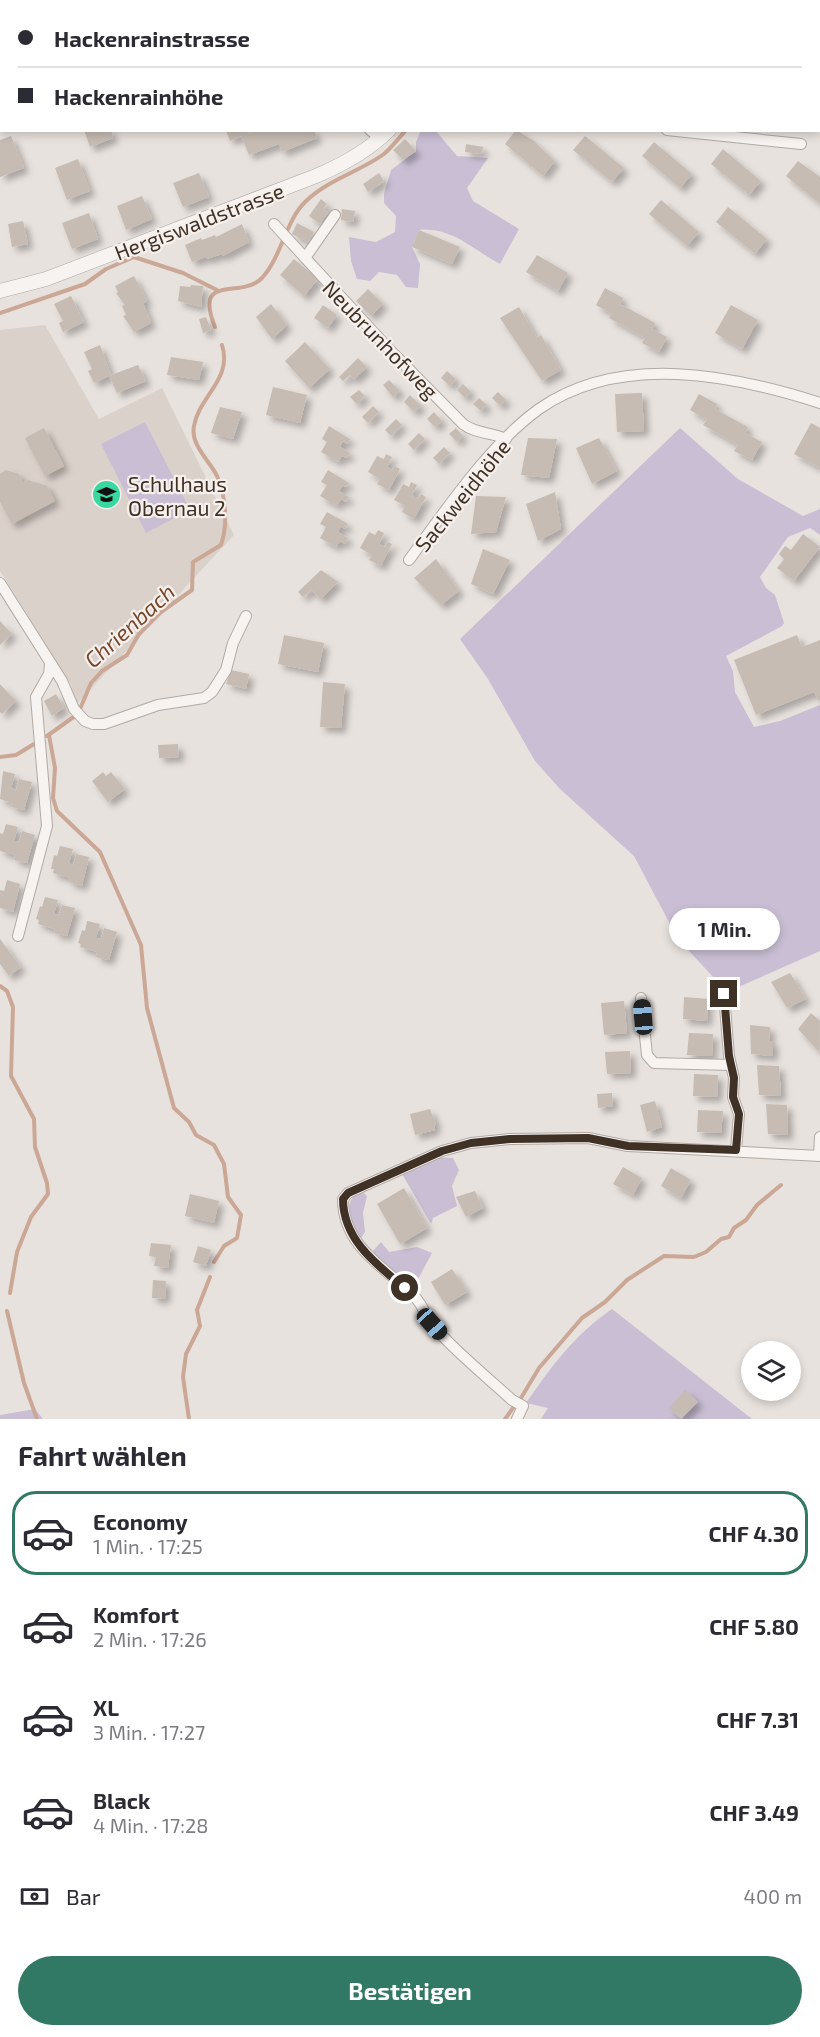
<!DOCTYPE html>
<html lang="de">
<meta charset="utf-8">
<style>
:root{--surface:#fff;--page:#f7f7f7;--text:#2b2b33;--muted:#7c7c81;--line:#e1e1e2;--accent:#317964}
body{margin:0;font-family:"Exo 2",sans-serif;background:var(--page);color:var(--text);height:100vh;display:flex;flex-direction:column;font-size:22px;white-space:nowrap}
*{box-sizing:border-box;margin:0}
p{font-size:20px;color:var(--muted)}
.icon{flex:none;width:33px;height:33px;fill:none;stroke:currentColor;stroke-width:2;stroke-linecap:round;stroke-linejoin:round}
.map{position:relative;height:1419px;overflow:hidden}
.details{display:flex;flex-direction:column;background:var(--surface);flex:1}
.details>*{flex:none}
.top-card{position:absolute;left:0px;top:0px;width:820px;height:132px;box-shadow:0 3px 9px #0003;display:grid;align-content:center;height:132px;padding:0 18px;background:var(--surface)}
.fabs{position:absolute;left:741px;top:1341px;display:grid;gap:12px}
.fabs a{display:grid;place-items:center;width:60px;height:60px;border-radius:50%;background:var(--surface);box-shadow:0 3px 9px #0003;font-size:30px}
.end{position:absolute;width:27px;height:27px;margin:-14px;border:8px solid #403126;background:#fff;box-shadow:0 0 0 3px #fff}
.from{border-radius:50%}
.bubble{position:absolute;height:42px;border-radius:21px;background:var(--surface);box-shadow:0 3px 9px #0003;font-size:20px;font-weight:700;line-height:42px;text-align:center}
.car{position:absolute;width:18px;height:36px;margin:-18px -9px;border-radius:8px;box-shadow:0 0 4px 2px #0007;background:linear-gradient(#222 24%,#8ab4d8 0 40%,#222 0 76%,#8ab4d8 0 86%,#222 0)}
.top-card b{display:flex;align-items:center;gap:21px;height:57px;font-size:22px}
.top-card b+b{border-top:2px solid var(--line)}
.top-card i{width:15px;height:15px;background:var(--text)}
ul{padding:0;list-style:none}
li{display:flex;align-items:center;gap:18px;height:84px;margin:0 12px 9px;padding:0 6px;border:3px solid transparent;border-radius:24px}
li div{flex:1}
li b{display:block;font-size:22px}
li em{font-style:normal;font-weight:700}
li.selected{border-color:var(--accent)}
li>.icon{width:54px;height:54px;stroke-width:1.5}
h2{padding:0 18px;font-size:27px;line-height:72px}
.pay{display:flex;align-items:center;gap:15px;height:66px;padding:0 18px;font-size:22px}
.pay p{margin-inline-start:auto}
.action{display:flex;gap:12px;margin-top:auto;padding:12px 18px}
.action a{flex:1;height:69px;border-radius:36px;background:var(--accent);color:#fff;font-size:24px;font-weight:700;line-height:69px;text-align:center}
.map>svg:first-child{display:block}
</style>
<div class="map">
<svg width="820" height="1419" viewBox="0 0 820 1419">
<defs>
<filter id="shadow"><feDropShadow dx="5" dy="5" stdDeviation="3" flood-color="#0004"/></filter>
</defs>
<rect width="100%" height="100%" fill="#e8e2de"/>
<path fill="#dbd1cb" d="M45 325 99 419 162 388 234 535 76 705 71 685 0 571V330Z"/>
<g fill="#c9bed3">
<path d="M421 130 436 131 457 156 488 158 467 188 473 201 519 229 500 264C474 250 450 226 419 230L412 247 420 264 418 288 406 287 397 275 379 272 370 281 357 279 351 261 349 237 376 242 395 232 396 216 384 203V194L391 170 416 151V142Z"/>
<path d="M145 422 190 510 146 533 101 444Z"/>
<path d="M680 428 738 479 803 516 820 509V535L810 528 788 537 760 577 766 588 775 595 784 623 782 626 726 656 733 671 735 692 754 727 780 721 820 705V951L727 992 678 939 634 856 560 789 535 761 488 679 460 639Z"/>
<path d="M431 1157 453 1158 459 1170 452 1186 457 1206 433 1218 431 1224 401 1172Z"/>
<path d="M361 1190 367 1196 363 1213 365 1232 361 1238 356 1235C350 1218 342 1202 361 1190Z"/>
<path d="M381 1242 389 1252 417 1247 432 1253 418 1279 406 1282 374 1258 373 1251Z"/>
<path d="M612 1309 752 1419H541L548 1408 526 1403C552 1366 574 1335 612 1309Z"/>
<path d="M35 1409 43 1419H0V1415Z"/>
</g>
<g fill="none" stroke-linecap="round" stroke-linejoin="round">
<g stroke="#cba796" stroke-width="4">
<path d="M819 129H820"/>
<path d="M0 313 85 284 106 269 134 257 183 273 217 290"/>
<path d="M215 327C193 272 241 300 262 278 282 256 285 222 305 202 327 180 359 172 384 154 392 147 399 138 406 130"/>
<path d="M80 709 91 683 102 671 127 655 139 634 161 612 192 590 193 562 221 545C228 524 226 497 217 476 210 461 190 445 194 426 199 396 233 379 222 345"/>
<path d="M49 735 55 768 53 798 57 811 100 852 141 945 147 1008 174 1108 189 1122 196 1135 214 1145 224 1164 228 1197 241 1215 237 1238 224 1246 214 1262"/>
<path d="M47 736 75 716"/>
<path d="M0 757 16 755 34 744"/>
<path d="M0 986 7 991 13 1007 11 1076 34 1119 35 1147 47 1183 48 1194 31 1217 17 1252 10 1293"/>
<path d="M7 1311 24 1383 37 1419"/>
<path d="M521 1398 539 1368 582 1318 605 1302 627 1280 664 1256 694 1257 706 1252 721 1239 729 1237 734 1228 746 1220 757 1205 781 1185"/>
<path d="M189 1419 183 1377 186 1354 200 1326 197 1310 210 1277"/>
<path d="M505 1419 513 1408"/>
</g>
</g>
<g fill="#c6bcb4" filter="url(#shadow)">
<path d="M84 130H111L113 138 90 147Z"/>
<path d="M226 130H249L250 133 256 130H314L317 138 282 152 279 144 249 155 241 136 230 141Z"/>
<path d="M516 130 534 141 555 161 543 176 505 144Z"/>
<path d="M11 136 24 168 0 177V140Z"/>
<path d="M585 136 624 168 612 182 573 150Z"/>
<path d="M405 139 416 151 403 160 393 150Z"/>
<path d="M654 142 692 174 680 188 642 156Z"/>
<path d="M466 144 483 147 482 154 465 152Z"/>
<path d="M723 149 761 181 749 195 711 164Z"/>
<path d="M78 159 90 191 67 200 55 168Z"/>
<path d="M798 161 820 177V204L786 176Z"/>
<path d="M199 173 209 197 183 207 173 183Z"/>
<path d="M379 173 384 181 368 192 363 184Z"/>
<path d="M142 196 152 219 126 230 117 206Z"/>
<path d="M321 199 327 204 323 209 328 212 320 224 309 216Z"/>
<path d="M661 200 699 232 687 246 649 214Z"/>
<path d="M728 207 767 239 755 254 716 222Z"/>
<path d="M342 209 355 211 353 222 341 220Z"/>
<path d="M89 213 98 239 72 249 62 223Z"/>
<path d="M23 221 28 244 12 247 8 224Z"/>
<path d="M297 223 314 232 308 242 292 234Z"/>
<path d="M242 224 249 242 223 256 222 254 207 259 206 257 192 262 185 245 201 238 202 240 215 235 216 237Z"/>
<path d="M419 230 460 247 452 264 412 247Z"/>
<path d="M537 255 568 273 558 291 526 272Z"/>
<path d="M294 259 318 279 304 296 280 275Z"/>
<path d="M134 276 147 301 143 303 151 323 134 332 123 316 126 315 122 306 125 305 116 293 118 292 115 286Z"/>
<path d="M191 285 203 286 201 307 178 301 180 286 190 287Z"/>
<path d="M605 288 623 298 620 304 655 323 652 329 667 337 659 352 642 343 645 338 609 318 612 314 596 305Z"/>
<path d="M368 289 383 304 371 316 356 301Z"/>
<path d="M71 296 84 322 63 332 59 323 63 321 54 304Z"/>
<path d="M271 304 287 325 272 339 256 317Z"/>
<path d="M323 305 337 315 328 328 314 318Z"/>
<path d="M731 305 758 320 742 349 715 333Z"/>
<path d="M519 307 537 338 541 335 561 370 542 381 500 318Z"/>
<path d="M206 317 211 330 203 333 199 319Z"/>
<path d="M305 342 330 369 309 388 285 361Z"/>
<path d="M100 345 111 375 138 365 146 381 117 393 109 376 94 383 88 371 92 369 84 352Z"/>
<path d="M171 357 203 362 199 380 167 375Z"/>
<path d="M358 358 367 367 354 380 350 375 343 381 339 377Z"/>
<path d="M447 371 456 379 450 386 441 378Z"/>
<path d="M389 380 400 391 393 397 383 385Z"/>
<path d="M463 384 471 392 465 398 457 390Z"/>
<path d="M273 387 307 395 300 423 266 415Z"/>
<path d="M359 390 365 396 357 404 350 397Z"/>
<path d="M498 392 506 400 500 406 492 398Z"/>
<path d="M642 393 644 431 617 432 615 394Z"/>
<path d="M699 394 717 404 715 409 748 427 745 433 762 442 752 460 734 451 738 445 703 425 707 420 690 410Z"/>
<path d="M410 395 421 406 414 412 404 402Z"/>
<path d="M479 398 487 405 481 411 473 404Z"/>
<path d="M373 406 379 412 368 423 362 417Z"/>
<path d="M220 407 242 412 233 439 211 433Z"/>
<path d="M434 412 442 421 435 427 427 419Z"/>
<path d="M396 419 402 425 391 436 385 430Z"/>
<path d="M811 423 820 428V468L794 454Z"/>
<path d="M329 426 350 439 347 444 343 441 340 447 350 453 347 458 342 456 338 462 321 452 327 442 322 439Z"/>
<path d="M44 428 64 466 45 476 25 438Z"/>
<path d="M456 428 463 436 457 442 449 434Z"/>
<path d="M419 433 425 439 414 450 408 444Z"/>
<path d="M528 438 557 439 549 478 521 475Z"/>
<path d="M599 438 617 471 592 484 576 448Z"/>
<path d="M444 447 450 453 439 464 433 458Z"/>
<path d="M386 454 392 457 387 467 392 470 395 466 400 469 389 490 377 484 380 479 368 472 377 456 384 459Z"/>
<path d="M6 470 19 474 23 483 28 480 47 486 55 501 12 524 0 502V474Z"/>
<path d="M328 470 349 483 346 487 343 485 339 491 349 497 346 502 341 499 337 506 320 496 327 485 321 482Z"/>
<path d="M411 482 417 485 412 495 418 499 421 494 426 497 414 519 402 512 405 506 394 500 403 484 409 487Z"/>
<path d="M555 492 561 529 538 541 526 504Z"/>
<path d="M476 496 506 497 496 532 471 534Z"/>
<path d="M327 512 348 524 345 529 341 526 338 532 348 538 345 544 340 541 336 547 320 538 326 527 320 524Z"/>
<path d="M378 530 384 533 379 544 385 547 388 542 392 544 381 566 369 560 372 555 360 548 369 532 375 535Z"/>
<path d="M803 534 820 547 794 581 777 568 784 559 779 554 785 546 791 550Z"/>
<path d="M483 549 510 560 493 594 471 584Z"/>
<path d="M436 559 459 591 441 605 414 578Z"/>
<path d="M321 570 338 582 321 599 311 590 303 597 298 592Z"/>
<path d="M0 621 12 634 0 645Z"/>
<path d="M284 635 324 643 318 672 278 664Z"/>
<path d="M797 635 802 647 820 640V700H818L814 692 756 715 734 660Z"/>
<path d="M231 670 249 674 246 689 226 684Z"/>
<path d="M323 682 345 684 341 728 320 727Z"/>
<path d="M0 684 16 701 2 714 0 712Z"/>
<path d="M56 694 64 708 52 716 44 701Z"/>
<path d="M178 744 179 757 159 758 158 745Z"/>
<path d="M3 771 15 774 11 788 16 790 19 779 32 782 24 810 11 807 12 803 0 799Z"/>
<path d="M103 772 106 776 111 772 125 789 108 802 92 781Z"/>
<path d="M6 824 18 827 14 841 19 842 22 831 35 835 27 863 14 860 15 855 0 851V833L3 834Z"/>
<path d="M60 846 73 849 69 863 73 865 76 854 89 857 82 886 69 882 70 878 53 873 54 869H51L54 855 57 856Z"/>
<path d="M7 880 20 884 13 912 0 908V890L4 891Z"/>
<path d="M45 897 58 900 54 914 59 915 62 905 75 908 67 936 54 933 55 929 38 924 39 920 36 919 40 906 42 907Z"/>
<path d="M87 921 100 924 96 938 101 939 104 928 117 932 109 960 96 957 97 952 80 947 81 944 78 943 82 930 85 931Z"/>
<path d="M0 939 21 967 9 976 0 964Z"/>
<path d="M790 973 806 999 787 1008 771 982Z"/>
<path d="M684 997 708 999 707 1021 683 1019Z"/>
<path d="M624 1001 627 1033 604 1035 601 1003Z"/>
<path d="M811 1013 820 1021 819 1052 798 1029Z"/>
<path d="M750 1025 770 1027 769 1041H773V1056L751 1054Z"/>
<path d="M689 1033 713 1034 712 1056 687 1055Z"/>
<path d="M630 1051 631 1073 607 1074 605 1052Z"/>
<path d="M757 1065 779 1066 781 1096 759 1095Z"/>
<path d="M694 1074 718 1075 717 1097 693 1096Z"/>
<path d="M612 1093 613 1106 598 1108 597 1094Z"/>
<path d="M655 1101 662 1127 647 1132 640 1105Z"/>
<path d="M766 1104 787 1105 788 1135 768 1134Z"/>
<path d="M430 1109 436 1124 434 1125 435 1130 415 1135 410 1114Z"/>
<path d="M698 1110 723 1111 721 1133 697 1132Z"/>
<path d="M623 1167 642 1178 633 1195 613 1184Z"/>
<path d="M671 1168 691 1180 681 1198 661 1186Z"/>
<path d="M404 1188 427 1228 400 1244 377 1204Z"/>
<path d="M475 1191 483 1208 466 1217 456 1197Z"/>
<path d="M190 1194 219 1201 214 1223 185 1216Z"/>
<path d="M151 1243 171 1245 168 1268 154 1266 156 1257 149 1256Z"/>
<path d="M198 1246 211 1250 206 1266 193 1262Z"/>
<path d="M452 1269 467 1292 445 1305 431 1282Z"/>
<path d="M153 1280 166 1281 165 1299 152 1298Z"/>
<path d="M685 1390 698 1402 681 1419 669 1408Z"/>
</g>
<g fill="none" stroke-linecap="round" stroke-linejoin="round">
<defs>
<g id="minor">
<path d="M127 0 129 2"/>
<path d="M370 130 381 139"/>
<path d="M667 130 801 144"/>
<path d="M274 224 389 349 463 424C476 434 491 432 506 439"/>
<path d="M305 258 335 215"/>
<path d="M409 560C445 511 490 444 539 409 621 352 733 375 820 403"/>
<path d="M0 583 62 681 74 709 85 721 93 724H104L158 705 204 698 212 692 226 670 233 643 246 616"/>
<path d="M18 936 47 826 36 697 49 674 50 664"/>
<path d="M724 994 729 1056 734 1078 733 1097 739 1114 736 1150"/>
<path d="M641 998 647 1055 654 1063 731 1065"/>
<path d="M819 1156 820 1137"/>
<path d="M517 1419 523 1406 512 1400C486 1376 457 1353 434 1327 426 1317 423 1305 414 1296 385 1267 343 1247 343 1199L348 1193 442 1151 471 1143 510 1139 588 1138 628 1146 820 1156"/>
</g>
<g id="tertiary">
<path d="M468 2V0"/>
<path d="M0 291 46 279 316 176C342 165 368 151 389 130"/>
</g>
<g id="primary">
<path d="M502 0 509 2"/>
<path d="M819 69H820"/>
</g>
</defs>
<use href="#minor" stroke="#b2a9a3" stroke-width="12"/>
<use href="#tertiary" stroke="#b2a9a3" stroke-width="15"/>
<use href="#primary" stroke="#b5a69c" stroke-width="20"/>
<use href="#minor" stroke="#f6f3f1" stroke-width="10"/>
<use href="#tertiary" stroke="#f6f3f1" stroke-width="14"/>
<use href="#primary" stroke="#fff" stroke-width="18"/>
</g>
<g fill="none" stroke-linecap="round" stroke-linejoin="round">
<path stroke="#403126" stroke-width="8" d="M405 1288C377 1265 343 1240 343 1199L348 1193 442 1151 471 1143 510 1139 588 1138 628 1146 736 1150 739 1114 733 1097 734 1078 729 1056 724 994"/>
</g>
<defs>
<symbol id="school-disc" viewBox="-11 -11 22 22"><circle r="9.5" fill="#38d8a0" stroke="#f6f0ed"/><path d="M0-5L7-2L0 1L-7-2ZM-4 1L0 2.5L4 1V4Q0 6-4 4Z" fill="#111"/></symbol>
</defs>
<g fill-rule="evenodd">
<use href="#school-disc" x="90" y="478" width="33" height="33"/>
</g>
<g text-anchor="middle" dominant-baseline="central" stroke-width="4.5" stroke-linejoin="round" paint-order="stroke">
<g font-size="21" fill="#403126" stroke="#f6f0ed">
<text transform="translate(199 221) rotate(-21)">Hergiswaldstrasse</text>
<text transform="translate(381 339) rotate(46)">Neubrunhofweg</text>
<text transform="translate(462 495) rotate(-51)">Sackweidhöhe</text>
</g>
<g font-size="21" fill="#403126" stroke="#f6f0ed" text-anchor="start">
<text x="128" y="483">Schulhaus<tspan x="128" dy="24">Obernau 2</tspan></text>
</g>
<g font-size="22" font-style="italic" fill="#77472d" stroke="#f6f0ed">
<text transform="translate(129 625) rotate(-42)">Chrienbach</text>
</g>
</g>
</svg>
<div class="fabs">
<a><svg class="icon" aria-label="layers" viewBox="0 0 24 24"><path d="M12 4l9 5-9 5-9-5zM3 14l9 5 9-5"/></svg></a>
</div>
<i class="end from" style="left:405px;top:1288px"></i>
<i class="end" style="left:724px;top:994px"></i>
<div class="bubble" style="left:669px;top:908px;width:111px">1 Min.</div>
<i class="car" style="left:643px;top:1017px;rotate:355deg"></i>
<i class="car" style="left:432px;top:1324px;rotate:138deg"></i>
<div class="top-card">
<b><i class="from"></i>Hackenrainstrasse</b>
<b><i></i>Hackenrainhöhe</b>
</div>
</div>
<section class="details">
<h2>Fahrt wählen</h2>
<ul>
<li class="selected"><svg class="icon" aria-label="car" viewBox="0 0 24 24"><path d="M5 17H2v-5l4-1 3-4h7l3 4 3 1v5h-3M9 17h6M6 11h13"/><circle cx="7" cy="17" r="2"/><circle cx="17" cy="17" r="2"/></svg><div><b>Economy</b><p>1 Min. · 17:25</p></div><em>CHF 4.30</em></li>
<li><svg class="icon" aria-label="car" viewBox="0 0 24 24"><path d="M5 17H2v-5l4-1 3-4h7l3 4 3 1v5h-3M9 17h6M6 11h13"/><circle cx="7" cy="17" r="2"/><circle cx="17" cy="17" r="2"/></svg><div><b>Komfort</b><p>2 Min. · 17:26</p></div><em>CHF 5.80</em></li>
<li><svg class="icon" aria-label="car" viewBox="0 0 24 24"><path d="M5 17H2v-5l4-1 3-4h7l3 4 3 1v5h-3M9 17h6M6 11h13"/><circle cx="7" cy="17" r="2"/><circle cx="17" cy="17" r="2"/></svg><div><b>XL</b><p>3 Min. · 17:27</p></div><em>CHF 7.31</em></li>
<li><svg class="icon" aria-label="car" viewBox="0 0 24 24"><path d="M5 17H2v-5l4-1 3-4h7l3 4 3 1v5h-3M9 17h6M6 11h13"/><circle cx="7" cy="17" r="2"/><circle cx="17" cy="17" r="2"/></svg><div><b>Black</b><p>4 Min. · 17:28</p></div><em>CHF 3.49</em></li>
</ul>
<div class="pay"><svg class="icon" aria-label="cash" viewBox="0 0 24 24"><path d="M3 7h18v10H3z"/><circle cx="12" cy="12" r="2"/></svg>Bar<p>400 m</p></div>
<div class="action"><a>Bestätigen</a></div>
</section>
